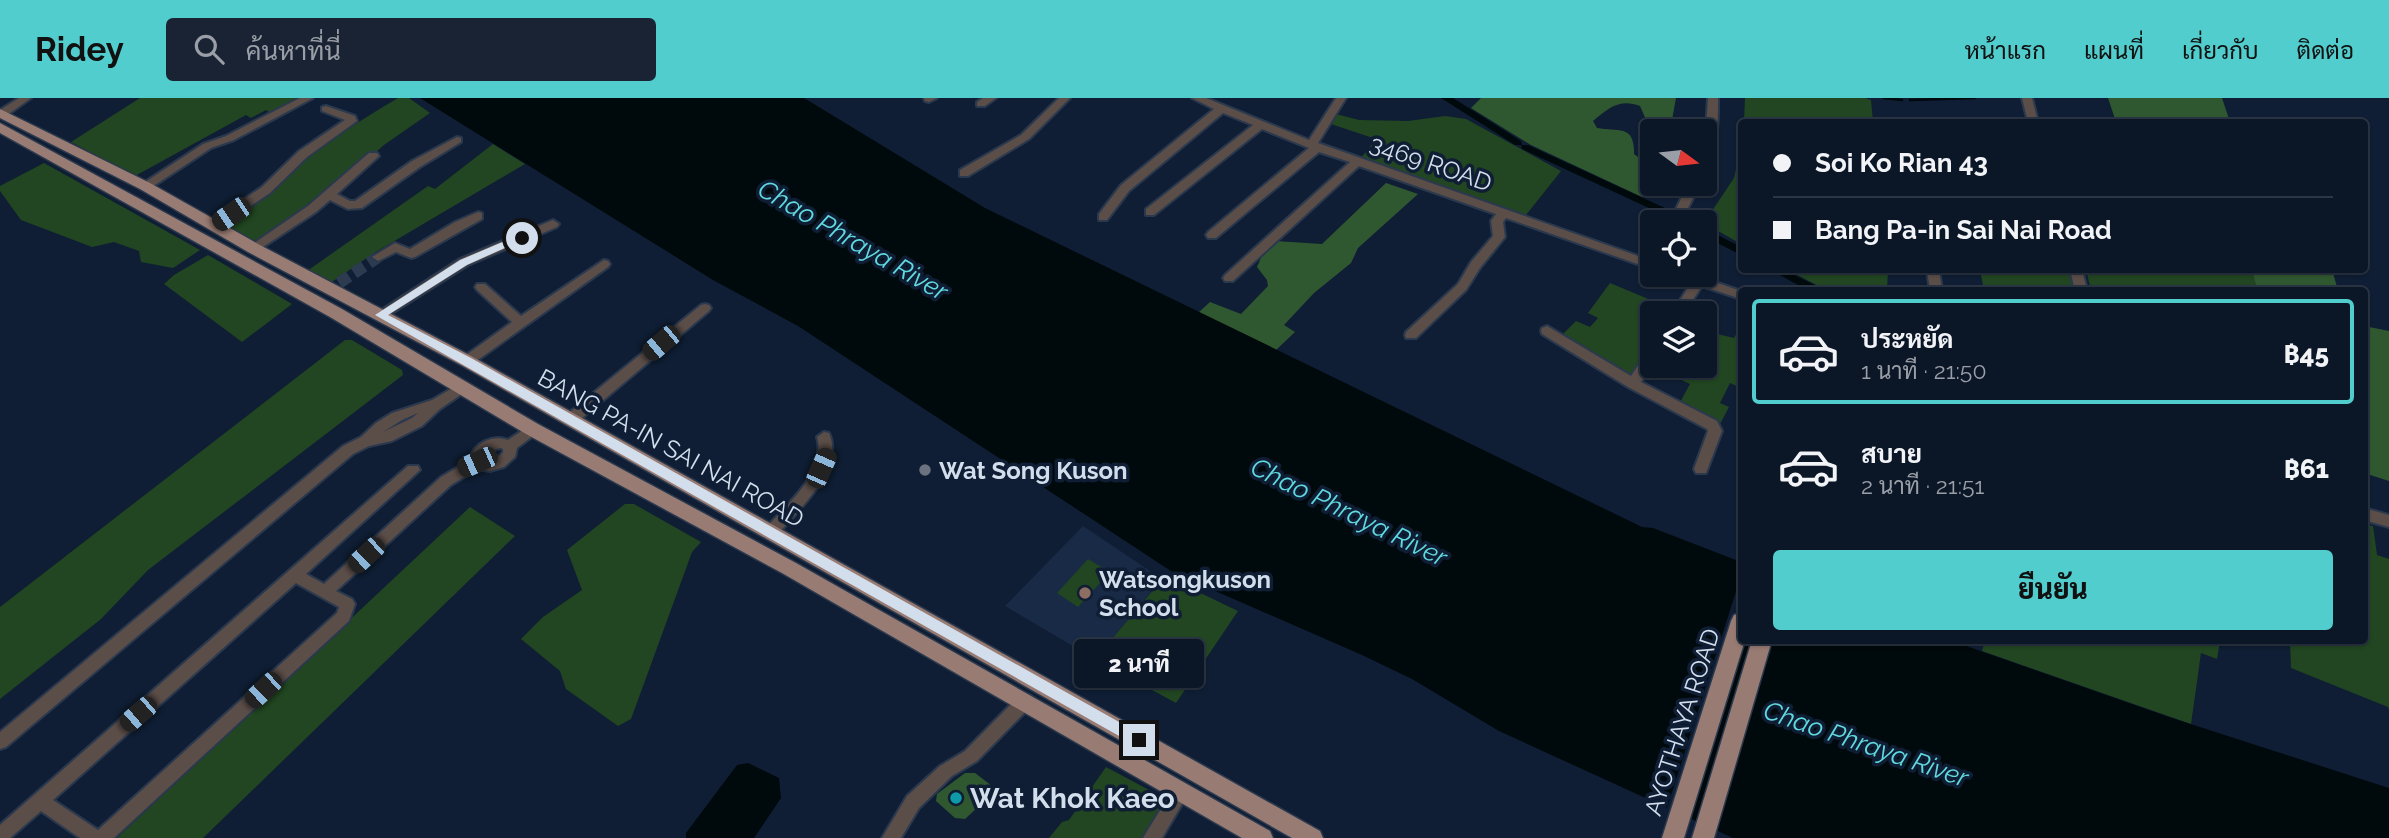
<!DOCTYPE html>
<html lang="th">
<meta charset="utf-8">
<style>
:root{--surface:#0b1627;--page:#192333;--text:#f1f3f6;--muted:#9a9fa7;--line:#2b3544;--accent:#52cdce}
body{margin:0;font-family:Raleway,Sarabun,sans-serif;background:var(--page);color:var(--text);height:100vh;display:flex;flex-direction:column;font-size:26px;white-space:nowrap}
*{box-sizing:border-box;margin:0}
p{font-size:23px;color:var(--muted)}
.icon{flex:none;width:38px;height:38px;fill:none;stroke:currentColor;stroke-width:2;stroke-linecap:round;stroke-linejoin:round}
.map{position:relative;flex:1;overflow:hidden}
.details{position:absolute;left:1738px;top:189px;width:630px;height:357px;display:flex;flex-direction:column;background:var(--surface);border-radius:7px;box-shadow:0 2px 5px #0004,0 0 0 2px var(--line)}
.details>*{flex:none}
.banner{position:absolute;left:1738px;top:21px;width:630px;height:154px;border-radius:7px;box-shadow:0 2px 5px #0004,0 0 0 2px var(--line);display:grid;align-content:center;height:154px;padding:0 35px;background:var(--surface)}
.needle{width:46px;rotate:105deg}
.tools{position:absolute;left:1640px;top:21px;display:grid;gap:14px}
.tools a{display:grid;place-items:center;width:77px;height:77px;border-radius:7px;background:var(--surface);box-shadow:0 2px 5px #0004,0 0 0 2px var(--line);font-size:35px}
.end{position:absolute;width:32px;height:32px;margin:-16px;border:9px solid #d3deec;background:#111;box-shadow:0 0 0 4px #111}
.from{border-radius:50%}
.bubble{position:absolute;height:49px;border-radius:7px;background:var(--surface);box-shadow:0 2px 5px #0004,0 0 0 2px var(--line);font-size:23px;font-weight:800;line-height:49px;text-align:center}
.car{position:absolute;width:21px;height:42px;margin:-21px -10px;border-radius:9px;box-shadow:0 0 5px 2px #0007;background:linear-gradient(#222 24%,#8ab4d8 0 40%,#222 0 76%,#8ab4d8 0 86%,#222 0)}
.banner b{display:flex;align-items:center;gap:24px;height:66px;font-size:26px}
.banner b+b{border-top:2px solid var(--line)}
.banner i{width:18px;height:18px;background:var(--text)}
ul{padding:12px 0 0;list-style:none}
li{display:flex;align-items:center;gap:21px;height:105px;margin:0 14px 10px;padding:0 21px;border:4px solid transparent;border-radius:7px}
li div{flex:1}
li b{display:block;font-size:26px}
li em{font-style:normal;font-weight:800}
li.current{border-color:var(--accent)}
li>.icon{width:63px;height:63px;stroke-width:1.5}
.primary-button{display:flex;gap:14px;margin-top:auto;padding:14px 35px}
.primary-button a{flex:1;height:80px;border-radius:7px;background:var(--accent);color:#111;font-size:28px;font-weight:800;line-height:80px;text-align:center}
header{display:flex;align-items:center;gap:42px;box-sizing:border-box;height:98px;padding:0 35px;background:var(--accent);color:#111}
header strong{font-size:33px}
nav{display:flex;gap:38px;margin-inline-start:auto;font-size:24px}
.search{width:490px;height:63px;background:var(--page);display:flex;align-items:center;gap:18px;box-sizing:border-box;padding:0 24px;border-radius:7px;color:var(--muted);font-size:26px}
.map>svg:first-child{display:block}
</style>
<header>
<strong>Ridey</strong>
<div class="search"><svg class="icon" aria-label="search" viewBox="0 0 24 24"><circle cx="10" cy="10" r="6"/><path d="M15 15l6 6"/></svg>ค้นหาที่นี่</div>
<nav><a>หน้าแรก</a><a>แผนที่</a><a>เกี่ยวกับ</a><a>ติดต่อ</a></nav>
</header>
<div class="map">
<svg width="2389" height="740" viewBox="0 0 2389 740">
<rect width="100%" height="100%" fill="#0f1e34"/>
<path fill="#182a45" d="M1083 428 1162 481 1095 561 1005 508Z"/>
<g fill="#214621">
<path d="M140 0H303L272 16 266 12 251 20 246 17 135 78 71 44Z"/>
<path d="M398 0H409L430 15 384 47 300 119 255 145 222 127C279 80 334 37 398 0Z"/>
<path d="M1745 0H1865L1871 2 1873 24H1744Z"/>
<path d="M1336 16 1359 22 1408 23 1445 18 1466 21 1561 73 1526 117 1361 60 1376 41 1328 25Z"/>
<path d="M493 46 525 66 374 155 332 184H328L307 173 428 88 435 91Z"/>
<path d="M1741 50V146L1704 125 1734 80Z"/>
<path d="M44 65 200 152 173 170 141 164 139 153 114 144 92 149 21 122 0 93V88Z"/>
<path d="M208 157 292 206 242 244 164 186 174 177Z"/>
<path d="M1788 172H1888L1887 192H1826Z"/>
<path d="M1980 172H2070L2075 192H1984Z"/>
<path d="M2086 172H2252L2257 192H2091Z"/>
<path d="M1610 185 1677 213 1675 215H1652C1652 237 1653 280 1622 277L1561 238 1576 223 1590 229 1598 220 1588 215Z"/>
<path d="M1741 228V290L1730 285 1720 305 1729 309 1719 328 1678 308 1690 286 1653 269 1704 268 1705 233 1734 240Z"/>
<path d="M345 242H352L402 272 403 277 148 472 101 521 0 601V509Z"/>
<path d="M625 406H634L701 444 692 454 631 621 618 628 566 591 560 573 521 541 543 519 582 492 567 452Z"/>
<path d="M470 409 515 438 203 740H117Z"/>
<path d="M2364 426 2373 428 2377 457 2389 461V612L2388 609 2291 570 2290 543 2364 542Z"/>
<path d="M1088 461 1110 474 1078 509 1057 495Z"/>
<path d="M1165 478 1238 513 1176 605 1095 561Z"/>
<path d="M1985 542 2220 543 2217 561 2201 555 2191 626 1982 553Z"/>
<path d="M1106 669 1166 701 1167 707 1146 740H1049L1062 724 1069 722Z"/>
</g>
<g fill="#305830">
<path d="M1481 0H1676L1670 33H1652V35L1640 8C1620 0 1608 10 1593 23L1597 30C1618 34 1635 26 1634 56L1642 62 1652 63V86H1657L1651 89 1653 96 1642 99 1531 47 1471 10Z"/>
<path d="M2108 0H2222L2230 24H2116Z"/>
<path d="M1386 85 1418 96 1358 150 1351 165 1314 195 1284 227 1295 234 1276 252 1198 215 1210 204 1241 216 1268 188 1267 182 1257 169 1263 155 1275 143 1322 146Z"/>
<path d="M2252 172H2332L2338 192H2257Z"/>
<path d="M2364 228 2389 233V383L2364 375Z"/>
<path d="M965 675H975L992 688 991 697 965 721 955 720 936 703 937 696Z"/>
</g>
<g fill="#00090b">
<path d="M420 0H804L985 110 1642 429 1653 430 1741 464V542L1952 543 2169 619 2389 690V740H1733L1499 633 1412 581 1362 557 1174 475 798 228 713 182Z"/>
<path d="M748 665 779 680 781 700 754 740H686V735L737 667Z"/>
</g>
<path fill="#0f1e34" d="M1741 478V542L1688 723 1666 713Z"/>
<g fill="none" stroke-linecap="round" stroke-linejoin="round">
<g stroke="#00090b" stroke-width="2.5">
<path d="M1884 0 1902 2"/>
<path d="M1910 2 1975 0"/>
</g>
<g fill="#00090b" fill-rule="evenodd">
<path d="M1441 0H1453L1521 43 1522 47H1528L1691 122 1692 124H1679L1522 51 1521 47H1515Z"/>
<path d="M1704 130 1741 149V157L1704 138Z"/>
<path d="M1771 172H1784L1819 189 1820 192H1807Z"/>
</g>
<path stroke="#2c3b50" stroke-width="12" stroke-dasharray="12 6" stroke-linecap="butt" d="M339 185 378 159"/>
<defs>
<g id="minor">
<path d="M19 0H31L6 18 0 19V12Z"/>
<path d="M300 0H313L234 42 211 50 149 91H141L139 88 203 46 226 38Z"/>
<path d="M924 0H937L929 4 925 3Z"/>
<path d="M983 0H996L985 8H977V4Z"/>
<path d="M1059 0H1070L1029 41 968 78H960V72L1021 37Z"/>
<path d="M1192 0H1206L1309 42 1336 0H1346L1318 45 1652 163V171L1506 120 1503 124 1505 139 1480 170 1466 192 1416 240H1406L1405 237 1406 234 1458 186 1471 164 1493 138 1491 123 1496 116 1359 68 1233 183H1225L1223 180 1225 177 1350 64 1319 54 1216 140H1208L1206 137 1208 134 1309 50 1262 31 1154 117H1146V111L1253 27 1223 15 1129 93 1107 122H1099V116L1121 87 1214 11Z"/>
<path d="M1708 0H1718C1718 16 1719 57 1704 65Z"/>
<path d="M2022 0H2032L2038 24H2028Z"/>
<path d="M326 8 355 18 357 23 307 59 270 95 218 130H210V124L262 89 299 53 345 22 322 13V9Z"/>
<path d="M457 39 461 40V44L420 69 362 110 348 111 330 102 316 114 257 153H249L247 150 308 108 369 55H377L379 58 337 96 350 103H355L412 63Z"/>
<path d="M1688 86H1700L1686 114H1678L1676 111Z"/>
<path d="M478 114 482 115V121L415 159 411 160 396 154 378 163 372 159 395 145 410 151 455 124Z"/>
<path d="M553 122 559 126 557 129 468 167 384 220 380 221 374 217 460 161Z"/>
<path d="M604 162 608 163 610 166 608 169 472 266H462L460 263 462 260 512 224 477 192 475 189 477 186H485L521 218Z"/>
<path d="M1927 172H1939L1942 192H1930Z"/>
<path d="M2070 172H2082L2087 192H2075Z"/>
<path d="M1676 177H1694L1741 193V201L1702 188 1684 215H1672L1691 185 1678 180Z"/>
<path d="M705 206 709 207 711 210 709 213 575 326H565L563 322 565 318 701 207Z"/>
<path d="M1547 228 1631 278 1647 254 1652 252V267L1641 284 1717 323 1722 333 1706 375H1696L1694 371 1708 333 1707 331 1628 289 1542 236 1541 233 1542 230Z"/>
<path d="M461 285 466 287 468 290 466 293 440 311 422 328 392 343 369 348 353 356 6 649 0 651V634L343 348 361 339 376 325 392 315 432 302ZM418 315 412 320 383 334 402 322Z"/>
<path d="M532 326 537 327 539 331 537 335 517 350 515 359 504 369 490 373 477 371 451 387 336 493 352 501 355 506 349 523 114 740H80L41 713 10 740H0V727L408 368H418L420 372 306 476 324 486 441 379 470 362C473 345 493 336 508 342ZM500 350 503 351V354C498 360 491 364 483 361L488 354ZM296 485 339 509 337 515 98 732 53 702Z"/>
<path d="M824 334 829 335C845 370 797 414 776 438H766L764 434 766 430C787 406 827 374 817 339Z"/>
<path d="M2364 410 2389 417V429L2364 422Z"/>
<path d="M1025 596 1031 598 1033 603 1031 608 977 663 952 678 919 710 901 740H882L907 698 940 668 965 653 1019 598Z"/>
<path d="M1181 686 1187 688 1189 694 1162 740H1143L1175 688Z"/>
</g>
<g id="major">
<path d="M0 11 150 85 258 146 473 259 1320 733 1323 740H1292L461 267 248 154 140 91 0 20Z"/>
<path d="M0 25 342 211 538 326 796 465 1270 733 1273 740H1242L782 475 526 336 330 219 0 35Z"/>
<path d="M1741 515V542H1745L1684 740H1662L1731 523 1734 517Z"/>
<path d="M1752 542H1772L1714 740H1692Z"/>
</g>
</defs>
<use href="#minor" stroke="#2a394e" stroke-width="4"/>
<use href="#major" stroke="#2a394e" stroke-width="3"/>
<use href="#minor" fill="#5b4d48" fill-rule="evenodd"/>
<use href="#major" fill="#987b72" fill-rule="evenodd"/>
</g>
<path fill="#d3deec" d="M519 137 527 140 467 167 388 217 471 260 1144 638V647H1135L375 217 460 162Z"/>
<circle fill="#6b7280" stroke="#0f1e34" stroke-width="2.5" cx="925" cy="372" r="7"/>
<circle fill="#8d6e63" stroke="#0f1e34" stroke-width="2.5" cx="1085" cy="495" r="7"/>
<circle fill="#0f9aa8" stroke="#0f1e34" stroke-width="2.5" cx="956" cy="700" r="7"/>
<g text-anchor="middle" dominant-baseline="central" stroke-width="7" stroke-linejoin="round" paint-order="stroke">
<g font-size="24" fill="#d3deec" stroke="#0f1e34">
<text transform="translate(1431 65) rotate(19)">3469 ROAD</text>
<text transform="translate(671 350) rotate(29)">BANG PA-IN SAI NAI ROAD</text>
<text transform="translate(1682 624) rotate(-72)">AYOTHAYA ROAD</text>
</g>
<g font-size="24" font-weight="bold" fill="#d3deec" stroke="#0f1e34" text-anchor="start">
<text x="939" y="372">Wat Song Kuson</text>
<text x="1099" y="481">Watsongkuson<tspan x="1099" dy="28">School</tspan></text>
</g>
<g font-size="26" font-style="italic" fill="#60d9df" stroke="#0f1e34">
<text transform="translate(853 142) rotate(30)">Chao Phraya River</text>
<text transform="translate(1349 414) rotate(26)">Chao Phraya River</text>
<text transform="translate(1866 646) rotate(19)">Chao Phraya River</text>
</g>
<g font-size="28" font-weight="bold" fill="#d3deec" stroke="#0f1e34" text-anchor="start">
<text x="970" y="700">Wat Khok Kaeo</text>
</g>
</g>
</svg>
<div class="tools">
<a><svg class="needle" viewBox="-14 -14 28 28"><path d="M0-13l5 13h-10z" fill="#e53935"/><path d="M0 13l5-13h-10z" fill="#9a9fa7"/></svg></a>
<a><svg class="icon" aria-label="locate" viewBox="0 0 24 24"><circle cx="12" cy="12" r="6"/><path d="M12 2v4M12 18v4M2 12h4M18 12h4"/></svg></a>
<a><svg class="icon" aria-label="layers" viewBox="0 0 24 24"><path d="M12 4l9 5-9 5-9-5zM3 14l9 5 9-5"/></svg></a>
</div>
<i class="end from" style="left:522px;top:140px"></i>
<i class="end" style="left:1139px;top:642px"></i>
<div class="bubble" style="left:1074px;top:541px;width:130px">2 นาที</div>
<i class="car" style="left:231px;top:116px;rotate:236deg"></i>
<i class="car" style="left:661px;top:245px;rotate:230deg"></i>
<i class="car" style="left:477px;top:364px;rotate:246deg"></i>
<i class="car" style="left:821px;top:370px;rotate:24deg"></i>
<i class="car" style="left:366px;top:457px;rotate:227deg"></i>
<i class="car" style="left:263px;top:592px;rotate:227deg"></i>
<i class="car" style="left:138px;top:616px;rotate:229deg"></i>
<div class="banner">
<b><i class="from"></i>Soi Ko Rian 43</b>
<b><i></i>Bang Pa-in Sai Nai Road</b>
</div>
<section class="details">
<ul>
<li class="current"><svg class="icon" aria-label="car" viewBox="0 0 24 24"><path d="M5 17H2v-5l4-1 3-4h7l3 4 3 1v5h-3M9 17h6M6 11h13"/><circle cx="7" cy="17" r="2"/><circle cx="17" cy="17" r="2"/></svg><div><b>ประหยัด</b><p>1 นาที · 21:50</p></div><em>฿45</em></li>
<li><svg class="icon" aria-label="car" viewBox="0 0 24 24"><path d="M5 17H2v-5l4-1 3-4h7l3 4 3 1v5h-3M9 17h6M6 11h13"/><circle cx="7" cy="17" r="2"/><circle cx="17" cy="17" r="2"/></svg><div><b>สบาย</b><p>2 นาที · 21:51</p></div><em>฿61</em></li>
</ul>
<div class="primary-button"><a>ยืนยัน</a></div>
</section>
</div>
